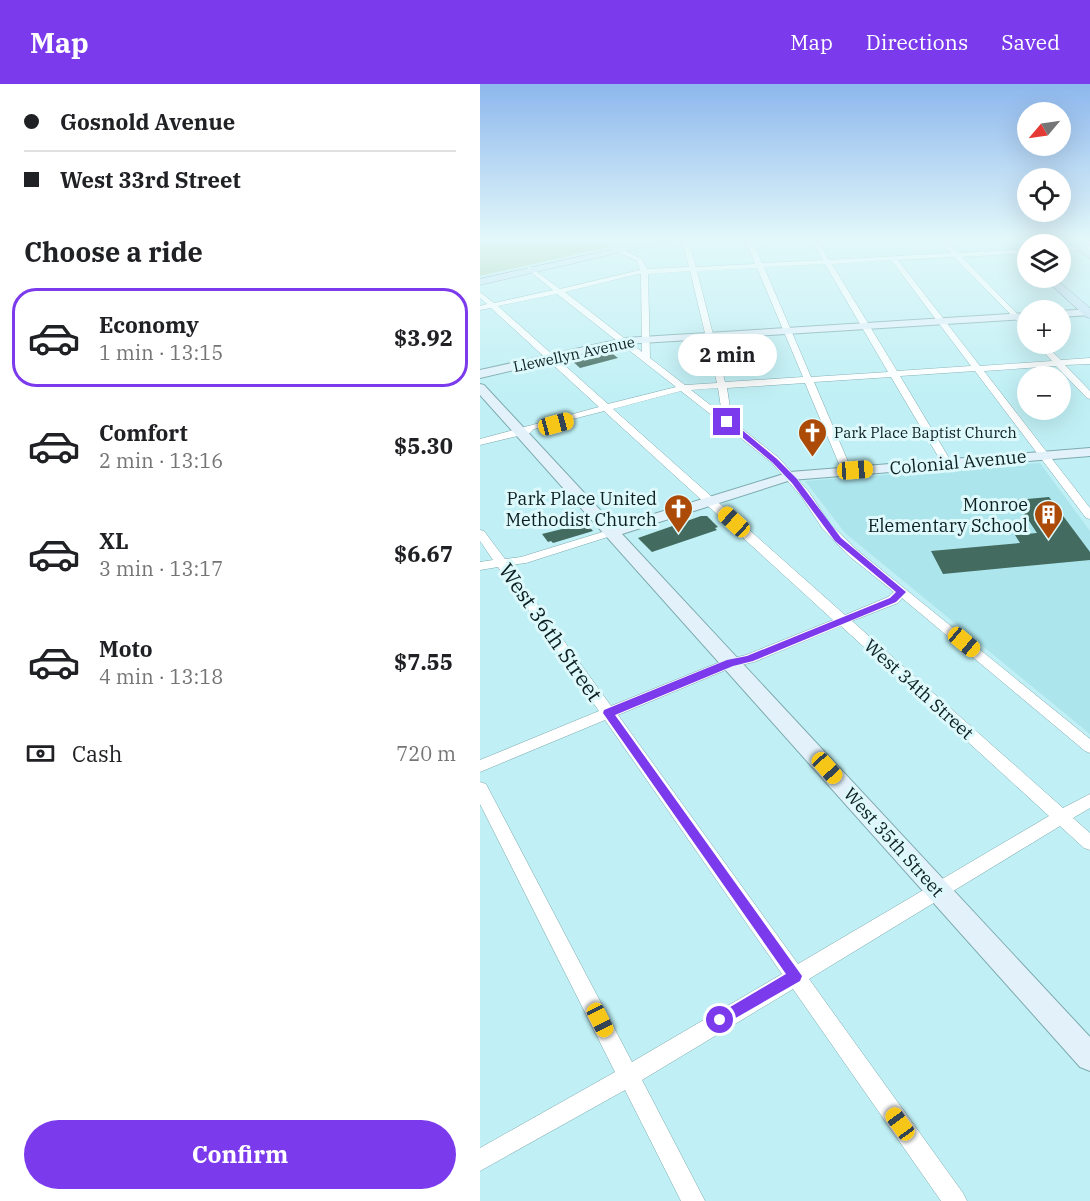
<!DOCTYPE html>
<meta charset="utf-8">
<style>
:root{--surface:#fff;--page:#f6f6f6;--text:#202124;--muted:#757577;--line:#e0e0e0;--accent:#7c3aed}
body{margin:0;font-family:"IBM Plex Serif",serif;background:var(--page);color:var(--text);height:100vh;display:flex;flex-direction:column;font-size:22px;white-space:nowrap}
*{box-sizing:border-box;margin:0}
p{font-size:20px;color:var(--muted)}
.icon{flex:none;width:33px;height:33px;fill:none;stroke:currentColor;stroke-width:2;stroke-linecap:round;stroke-linejoin:round}
.map{position:relative;flex:1;overflow:hidden}
.drawer{display:flex;flex-direction:column;background:var(--surface);width:480px}
.drawer>*{flex:none}
.hud{display:grid;align-content:center;height:132px;padding:0 24px;background:var(--surface)}
.needle{width:39px;rotate:241deg}
.tools{position:absolute;left:537px;top:18px;display:grid;gap:12px}
.tools a{display:grid;place-items:center;width:54px;height:54px;border-radius:50%;background:var(--surface);box-shadow:0 6px 24px #0002;font-size:30px}
.end{position:absolute;width:27px;height:27px;margin:-14px;border:8px solid #7c3aed;background:#fff;box-shadow:0 0 0 3px #fff}
.from{border-radius:50%}
.bubble{position:absolute;height:42px;border-radius:21px;background:var(--surface);box-shadow:0 6px 24px #0002;font-size:20px;font-weight:700;line-height:42px;text-align:center}
.car{position:absolute;width:18px;height:36px;margin:-18px -9px;border-radius:8px;box-shadow:0 0 4px 2px #0007;background:linear-gradient(#f5c518 24%,#345 0 40%,#f5c518 0 76%,#345 0 86%,#f5c518 0)}
.hud b{display:flex;align-items:center;gap:21px;height:57px;font-size:22px}
.hud b+b{border-top:2px solid var(--line)}
.hud i{width:15px;height:15px;background:var(--text)}
ul{padding:0;list-style:none}
li{display:flex;align-items:center;gap:18px;height:99px;margin:0 12px 9px;padding:0 12px;border:3px solid transparent;border-radius:24px}
li div{flex:1}
li b{display:block;font-size:22px}
li em{font-style:normal;font-weight:700}
li.selected{border-color:var(--accent)}
li>.icon{width:54px;height:54px;stroke-width:1.5}
h2{padding:0 24px;font-size:27px;line-height:72px}
.pay{display:flex;align-items:center;gap:15px;height:66px;padding:0 24px;font-size:22px}
.pay p{margin-inline-start:auto}
.action{display:flex;gap:12px;margin-top:auto;padding:12px 24px}
.action a{flex:1;height:69px;border-radius:36px;background:var(--accent);color:#fff;font-size:24px;font-weight:700;line-height:69px;text-align:center}
header{display:flex;align-items:center;gap:36px;box-sizing:border-box;height:84px;padding:0 30px;background:var(--accent);color:#fff}
header strong{font-size:28px}
nav{display:flex;gap:33px;margin-inline-start:auto;font-size:21px}
main{display:flex;flex:1;min-height:0}
.map>svg:first-child{display:block}
</style>
<header>
<strong>Map</strong>
<nav><a>Map</a><a>Directions</a><a>Saved</a></nav>
</header>
<main>
<section class="drawer">
<div class="hud">
<b><i class="from"></i>Gosnold Avenue</b>
<b><i></i>West 33rd Street</b>
</div>
<h2>Choose a ride</h2>
<ul>
<li class="selected"><svg class="icon" aria-label="car" viewBox="0 0 24 24"><path d="M5 17H2v-5l4-1 3-4h7l3 4 3 1v5h-3M9 17h6M6 11h13"/><circle cx="7" cy="17" r="2"/><circle cx="17" cy="17" r="2"/></svg><div><b>Economy</b><p>1 min · 13:15</p></div><em>$3.92</em></li>
<li><svg class="icon" aria-label="car" viewBox="0 0 24 24"><path d="M5 17H2v-5l4-1 3-4h7l3 4 3 1v5h-3M9 17h6M6 11h13"/><circle cx="7" cy="17" r="2"/><circle cx="17" cy="17" r="2"/></svg><div><b>Comfort</b><p>2 min · 13:16</p></div><em>$5.30</em></li>
<li><svg class="icon" aria-label="car" viewBox="0 0 24 24"><path d="M5 17H2v-5l4-1 3-4h7l3 4 3 1v5h-3M9 17h6M6 11h13"/><circle cx="7" cy="17" r="2"/><circle cx="17" cy="17" r="2"/></svg><div><b>XL</b><p>3 min · 13:17</p></div><em>$6.67</em></li>
<li><svg class="icon" aria-label="car" viewBox="0 0 24 24"><path d="M5 17H2v-5l4-1 3-4h7l3 4 3 1v5h-3M9 17h6M6 11h13"/><circle cx="7" cy="17" r="2"/><circle cx="17" cy="17" r="2"/></svg><div><b>Moto</b><p>4 min · 13:18</p></div><em>$7.55</em></li>
</ul>
<div class="pay"><svg class="icon" aria-label="cash" viewBox="0 0 24 24"><path d="M3 7h18v10H3z"/><circle cx="12" cy="12" r="2"/></svg>Cash<p>720 m</p></div>
<div class="action"><a>Confirm</a></div>
</section>
<div class="map">
<svg width="610" height="1117" viewBox="0 0 610 1117">
<rect width="100%" height="100%" fill="#c0f0f5"/>
<path fill="#ace5ec" d="M560 379 610 447V650L365 449 325 397Z"/>
<path fill="#a6cba0" d="M0 154H169L0 192Z"/>
<g fill="#436b5f">
<path d="M129 267 138 274 100 284 90 275Z"/>
<path d="M569 413 610 468V476L463 490 451 467 540 459 535 451 557 449 535 416Z"/>
<path d="M221 432H227L238 443 235 444 237 446 172 468 158 454Z"/>
<path d="M106 439 113 447 73 459 71 457 68 458 62 450Z"/>
</g>
<g fill="none" stroke-linecap="round" stroke-linejoin="round">
<defs>
<g id="street">
<path d="M265 154H271L282 179 343 176 330 154H336L349 176 471 169 457 154H464L478 169 548 165V169L482 173 548 241V248L474 173 418 176 500 282 572 277 556 260H564L581 276 610 274V280L585 281 610 307V315L607 314 576 282 504 287 610 424V435L606 434 495 287 420 292 472 379 467 382 462 379 411 293 334 298 372 387 367 390 362 387 325 299 247 304 252 337 299 374 329 408 350 440 377 466 610 655V669L605 667 422 514 418 519 372 537 583 724 610 710V724L593 734 610 749V766L604 764 580 742 329 895 483 1109 487 1117H461L313 905 162 996 225 1117H201L145 1006 0 1087V1064L135 988 0 720V698L6 700 152 978 302 890 125 636 0 688V676L119 627 18 483 0 486V478L13 476 0 457V446L4 447 25 475 41 473 129 446H137L139 448 137 450 46 479 29 481 131 622 245 576 266 571 353 536 124 327 54 345 50 349 0 361V355L119 323 11 224 0 226V222L7 220 0 214V208L14 219 73 206 47 185 49 182 80 205 160 186 157 177 133 165 135 162 162 175 167 185 209 183 204 163 188 161 203 159 206 156 209 158 216 183 275 180ZM411 176 491 282 417 287 352 180ZM345 180 408 288 331 293 284 183ZM277 184 323 293 245 298 217 187ZM210 187 237 299 205 301 170 274 168 190ZM158 190H161L162 268 85 208ZM77 210 196 303 128 320 18 222ZM238 304 242 330 211 306ZM201 307 291 378 321 412 342 444 369 472 414 508 408 513 365 531 133 325ZM361 542 569 732 318 880 138 631 253 583 274 578Z"/>
<path d="M610 162V166L580 167V163Z"/>
</g>
<g id="secondary">
<path d="M610 225V231L580 233V227Z"/>
<path d="M548 229V235L145 260 0 294V286L145 254Z"/>
<path d="M0 300 4 301 135 442 310 388 610 364V372L311 396 142 450 610 953V987L600 983 0 311Z"/>
</g>
<g id="primary">
<path d="M183 154H202L0 201V195Z"/>
<path d="M520 154H531L548 168V177Z"/>
<path d="M583 154H595L610 166V174Z"/>
<path d="M564 194H575L610 224V234L606 233Z"/>
</g>
</defs>
<use href="#street" stroke="#7caaaf" stroke-width="1"/>
<use href="#secondary" stroke="#7caaaf" stroke-width="2"/>
<use href="#primary" stroke="#6b91a6" stroke-width="1"/>
<use href="#street" fill="#fff" fill-rule="evenodd"/>
<use href="#secondary" fill="#e2f1fa" fill-rule="evenodd"/>
<use href="#primary" fill="#c5e2f4" fill-rule="evenodd"/>
</g>
<linearGradient id="sky" x2="0" y2="1"><stop stop-color="#8db7ed"/><stop offset="0.5" stop-color="#e3f8fa"/><stop offset="1" stop-color="#e3f8fa" stop-opacity="0"/></linearGradient>
<rect width="610" height="311" fill="url(#sky)"/>
<path fill="#7c3aed" d="M245 336H250L297 375 317 395 361 454 426 508 416 518 273 577 253 582 135 631 322 892 320 897 240 943 235 941 233 936 235 932 306 890 123 629 124 626 247 576 267 572 410 514 416 508 355 457 312 399 292 378 245 339Z"/>
<defs>
<symbol id="church-pin" viewBox="-11 -11 22 30"><path d="M0 17L-7.5 6A9.5 9.5 0 1 1 7.5 6Z" fill="#ac4b08" stroke="#ddf9fc"/><path d="M-1.2-6h2.4v3.5h3.3v2.4h-3.3V6h-2.4V-.1h-3.3v-2.4h3.3Z" fill="#fff"/></symbol>
<symbol id="building-pin" viewBox="-11 -11 22 30"><path d="M0 17L-7.5 6A9.5 9.5 0 1 1 7.5 6Z" fill="#ac4b08" stroke="#ddf9fc"/><path d="M-4-6H4V6H1V3H-1V6H-4ZM-2.5-4.3h1.7v1.8h-1.7ZM.8-4.3h1.7v1.8H.8ZM-2.5-1h1.7V.8h-1.7ZM.8-1h1.7V.8H.8Z" fill="#fff"/></symbol>
</defs>
<g fill-rule="evenodd">
<use href="#church-pin" x="316" y="332" width="33" height="45"/>
<use href="#church-pin" x="182" y="408" width="33" height="45"/>
<use href="#building-pin" x="552" y="414" width="33" height="45"/>
</g>
<g text-anchor="middle" dominant-baseline="central" stroke-width="6" stroke-linejoin="round" paint-order="stroke">
<g font-size="15" fill="#0d1f21" stroke="#ddf9fc">
<text transform="translate(94 270) rotate(-12)">Llewellyn Avenue</text>
</g>
<g font-size="15" fill="#0d1f21" stroke="#ddf9fc" text-anchor="start">
<text x="354" y="348">Park Place Baptist Church</text>
</g>
<g font-size="18" fill="#0d1f21" stroke="#ddf9fc">
<text transform="translate(478 378) rotate(-5)">Colonial Avenue</text>
<text transform="translate(439 605) rotate(42)">West 34th Street</text>
<text transform="translate(414 758) rotate(48)">West 35th Street</text>
</g>
<g font-size="18" fill="#0d1f21" stroke="#ddf9fc" text-anchor="end">
<text x="177" y="414">Park Place United<tspan x="177" dy="21">Methodist Church</tspan></text>
<text x="548" y="420">Monroe<tspan x="548" dy="21">Elementary School</tspan></text>
</g>
<g font-size="21" fill="#0d1f21" stroke="#ddf9fc">
<text transform="translate(71 548) rotate(55)">West 36th Street</text>
</g>
</g>
</svg>
<div class="tools">
<a><svg class="needle" viewBox="-14 -14 28 28"><path d="M0-13l5 13h-10z" fill="#e53935"/><path d="M0 13l5-13h-10z" fill="#757577"/></svg></a>
<a><svg class="icon" aria-label="locate" viewBox="0 0 24 24"><circle cx="12" cy="12" r="6"/><path d="M12 2v4M12 18v4M2 12h4M18 12h4"/></svg></a>
<a><svg class="icon" aria-label="layers" viewBox="0 0 24 24"><path d="M12 4l9 5-9 5-9-5zM3 14l9 5 9-5"/></svg></a>
<a>+</a>
<a>−</a>
</div>
<i class="end from" style="left:240px;top:936px"></i>
<i class="end" style="left:247px;top:338px"></i>
<div class="bubble" style="left:198px;top:250px;width:99px">2 min</div>
<i class="car" style="left:76px;top:340px;rotate:75deg"></i>
<i class="car" style="left:375px;top:386px;rotate:86deg"></i>
<i class="car" style="left:254px;top:438px;rotate:312deg"></i>
<i class="car" style="left:484px;top:558px;rotate:130deg"></i>
<i class="car" style="left:347px;top:684px;rotate:138deg"></i>
<i class="car" style="left:120px;top:936px;rotate:153deg"></i>
<i class="car" style="left:420px;top:1040px;rotate:324deg"></i>
</div>
</main>
